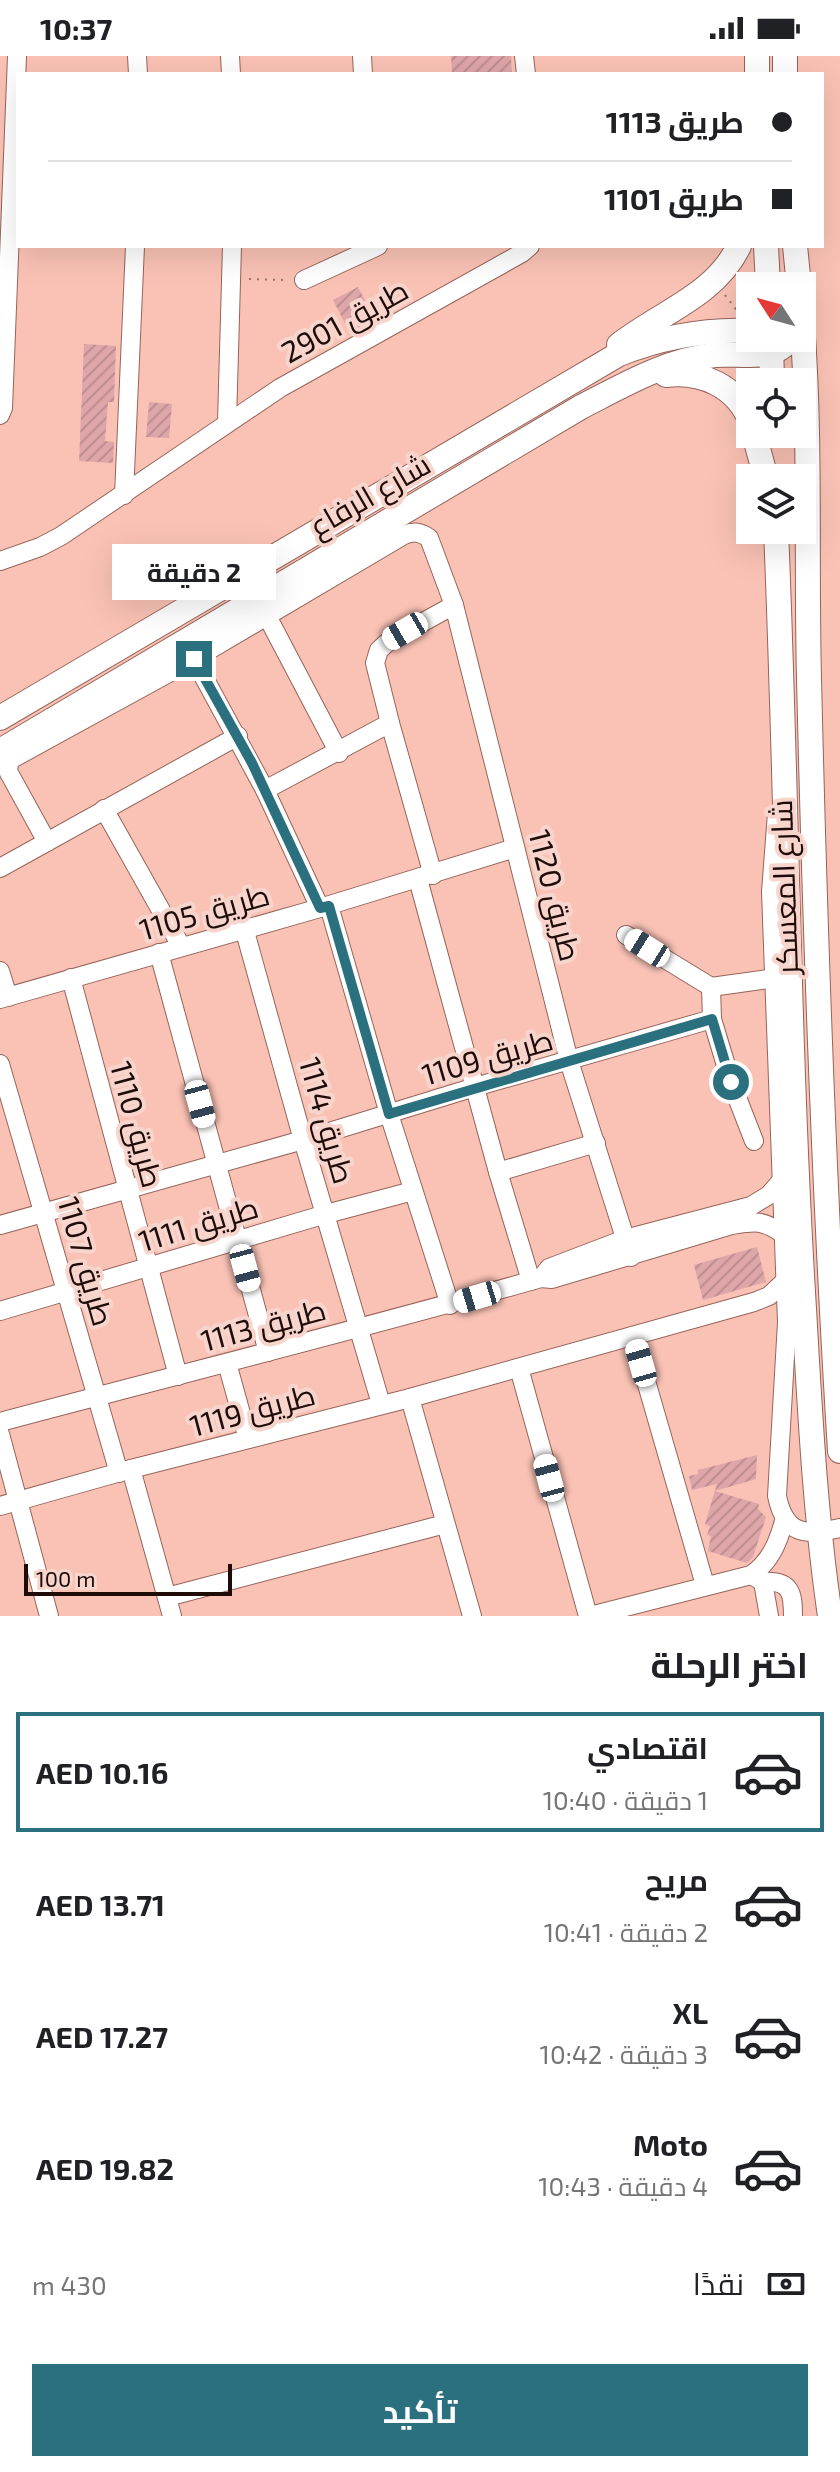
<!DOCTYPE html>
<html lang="ar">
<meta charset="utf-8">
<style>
:root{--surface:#fff;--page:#f6f6f6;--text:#202124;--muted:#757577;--line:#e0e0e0;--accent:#2b707f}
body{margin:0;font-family:"Exo 2",Cairo,sans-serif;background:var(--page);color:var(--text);direction:rtl;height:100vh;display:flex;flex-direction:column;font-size:30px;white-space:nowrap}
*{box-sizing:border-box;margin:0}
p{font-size:26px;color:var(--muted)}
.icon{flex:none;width:44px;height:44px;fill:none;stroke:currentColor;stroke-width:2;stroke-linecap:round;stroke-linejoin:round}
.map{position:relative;height:1560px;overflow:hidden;direction:ltr}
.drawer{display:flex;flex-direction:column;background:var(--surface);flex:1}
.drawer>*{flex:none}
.hud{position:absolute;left:16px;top:16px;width:808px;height:176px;border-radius:0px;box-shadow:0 8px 32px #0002;direction:rtl;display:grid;align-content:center;height:176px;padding:0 32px;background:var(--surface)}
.needle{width:52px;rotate:306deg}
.fabs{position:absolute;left:736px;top:216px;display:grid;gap:16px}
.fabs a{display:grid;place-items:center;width:80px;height:80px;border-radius:0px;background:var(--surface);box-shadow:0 8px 32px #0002;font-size:40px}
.scale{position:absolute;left:24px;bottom:20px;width:208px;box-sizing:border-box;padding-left:8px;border:4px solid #1f0c08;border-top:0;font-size:22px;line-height:28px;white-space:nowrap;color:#1f0c08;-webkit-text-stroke:6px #f7d5cd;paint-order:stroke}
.end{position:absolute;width:36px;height:36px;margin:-18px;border:10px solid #2b707f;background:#fff;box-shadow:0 0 0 4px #fff}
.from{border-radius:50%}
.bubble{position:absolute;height:56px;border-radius:0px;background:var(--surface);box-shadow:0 8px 32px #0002;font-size:26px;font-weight:700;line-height:56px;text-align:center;direction:rtl}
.car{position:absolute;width:24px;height:48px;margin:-24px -12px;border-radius:10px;box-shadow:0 0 6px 2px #0007;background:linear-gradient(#fff 24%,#345 0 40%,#fff 0 76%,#345 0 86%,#fff 0)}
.hud b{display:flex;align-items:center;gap:28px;height:76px;font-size:30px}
.hud b+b{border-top:2px solid var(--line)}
.hud i{width:20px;height:20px;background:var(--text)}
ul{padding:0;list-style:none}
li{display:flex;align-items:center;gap:24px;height:120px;margin:0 16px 12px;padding:0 16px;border:4px solid transparent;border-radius:0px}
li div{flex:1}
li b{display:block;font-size:30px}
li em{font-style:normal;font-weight:700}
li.current{border-color:var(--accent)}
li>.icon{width:72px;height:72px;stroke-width:1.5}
h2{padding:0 32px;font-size:36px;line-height:96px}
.pay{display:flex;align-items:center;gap:20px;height:88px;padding:0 32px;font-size:30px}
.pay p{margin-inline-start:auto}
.button{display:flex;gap:16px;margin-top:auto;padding:16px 32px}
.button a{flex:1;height:92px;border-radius:0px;background:var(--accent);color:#fff;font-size:32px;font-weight:700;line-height:92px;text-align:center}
.status{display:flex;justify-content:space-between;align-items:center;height:56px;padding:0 40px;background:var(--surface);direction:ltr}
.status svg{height:22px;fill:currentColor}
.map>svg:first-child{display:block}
</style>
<div class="status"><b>10:37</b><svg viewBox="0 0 49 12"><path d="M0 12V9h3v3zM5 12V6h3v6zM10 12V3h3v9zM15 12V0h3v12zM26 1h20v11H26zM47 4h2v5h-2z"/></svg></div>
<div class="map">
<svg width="840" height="1560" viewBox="0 0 840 1560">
<defs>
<pattern id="building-hatch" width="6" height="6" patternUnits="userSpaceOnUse" patternTransform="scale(2)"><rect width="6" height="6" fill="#dfa6aa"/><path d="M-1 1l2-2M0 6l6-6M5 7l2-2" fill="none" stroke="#bf8e91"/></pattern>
</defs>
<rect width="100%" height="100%" fill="#fac2b5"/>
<g fill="url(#building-hatch)">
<path d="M451 0H511L512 18H452Z"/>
<path d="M358 231 376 265 351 279 333 244Z"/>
<path d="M84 288 116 290 114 346H108L105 385 114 386 113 407 79 405Z"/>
<path d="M149 346 172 348 169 382 146 381Z"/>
<path d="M757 1191 766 1226 703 1244 694 1209Z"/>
<path d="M757 1399 756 1423 715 1435 759 1448 758 1453 766 1461 753 1501 747 1507 708 1495 711 1480 707 1479 710 1470 705 1468 717 1428 692 1434 689 1420 698 1418V1414Z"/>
</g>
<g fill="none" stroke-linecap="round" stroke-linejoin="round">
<defs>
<g id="minor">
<path d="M137 0 138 18"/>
<path d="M230 0 231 18"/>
<path d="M362 0 363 18"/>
<path d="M524 0 526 18"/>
<path d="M304 224 378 190"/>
<path d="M0 359 3 352 17 0"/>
<path d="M227 366 232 190"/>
<path d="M124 439 135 190"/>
<path d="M0 505 40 491 61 480 280 332 522 197 530 190"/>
<path d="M267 560 339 697"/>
<path d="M194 603 265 734 320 852"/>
<path d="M265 734 390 667"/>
<path d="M104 753 181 890"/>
<path d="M777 757 771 836 787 1266 777 1440C785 1479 805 1480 840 1472"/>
<path d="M47 786 9 717 8 713 10 704 194 603 404 479C414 475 420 476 429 482L454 549 569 1005 631 1201"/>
<path d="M0 812 238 680"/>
<path d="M433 819 390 667 375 607 379 594 389 585 454 549"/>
<path d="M418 823 498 1116 531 1225"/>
<path d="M329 850 389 1058 450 1249"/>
<path d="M244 872 303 1084 381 1348"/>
<path d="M626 879 711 931 775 922"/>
<path d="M159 897 268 1296"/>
<path d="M0 915 8 941"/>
<path d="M71 922 178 1320"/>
<path d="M711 931 712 963 731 1026 754 1085"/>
<path d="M0 943 320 852 515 792"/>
<path d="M0 1008 119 1417"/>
<path d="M498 1116 596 1087"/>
<path d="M0 1169 303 1084 475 1031 712 963"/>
<path d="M543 1220 549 1212 625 1183 751 1150 769 1139 782 1124"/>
<path d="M0 1255 326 1158 413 1135"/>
<path d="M633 1280 705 1529"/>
<path d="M227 1307 248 1383"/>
<path d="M519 1312 588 1560"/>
<path d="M410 1342 472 1560"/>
<path d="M0 1366C180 1318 362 1273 541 1222L552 1223 732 1169C756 1165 763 1164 783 1178"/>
<path d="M0 1378 49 1560"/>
<path d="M131 1413 172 1560"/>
<path d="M0 1450 131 1413 410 1342 754 1246 769 1240 787 1223"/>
<path d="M753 1520 763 1526 769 1560"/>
<path d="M763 1526C791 1524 793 1537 793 1560"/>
<path d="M167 1541 445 1468"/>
<path d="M590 1560 751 1519C770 1506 778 1487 784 1465"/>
</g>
<g id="major">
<path d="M757 0V18"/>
<path d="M785 0V18"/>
<path d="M766 190 768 230"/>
<path d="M795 190 799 230"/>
<path d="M802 266C811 384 806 503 809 622 815 880 824 1137 840 1395"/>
<path d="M771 284 772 326"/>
<path d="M619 289C661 256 715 240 739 190"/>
<path d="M666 319C702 315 736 330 750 364"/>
<path d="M754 378 766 422"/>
<path d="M776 474C787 734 788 994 804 1253 810 1356 815 1458 830 1560"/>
<path d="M0 662 619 298C662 281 703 273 750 275"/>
<path d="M0 695 581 351C624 329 666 304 715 299 741 297 774 306 791 282"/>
</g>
</defs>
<use href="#minor" stroke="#966459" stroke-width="20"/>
<use href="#major" stroke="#966459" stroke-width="26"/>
<g stroke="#9b736a" stroke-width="2" stroke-dasharray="2 6" stroke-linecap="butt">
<path d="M249 223 287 224"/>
<path d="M725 239 738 256"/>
</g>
<use href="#minor" stroke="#fff" stroke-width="18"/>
<use href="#major" stroke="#fff" stroke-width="24"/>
</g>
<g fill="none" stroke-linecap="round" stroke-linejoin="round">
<path stroke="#2b707f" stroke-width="10" d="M194 603 252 707 320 852 329 850 389 1058 712 963 731 1026"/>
</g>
<g text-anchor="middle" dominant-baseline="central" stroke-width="8" stroke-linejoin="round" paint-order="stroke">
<g font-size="30" fill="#1f0c08" stroke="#f7d5cd">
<text transform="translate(344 264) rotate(-29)">طريق 2901</text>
<text transform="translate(369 438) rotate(-30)">شارع الرفاع</text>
<text transform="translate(783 831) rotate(-92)">شارع المعسكر</text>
<text transform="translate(556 839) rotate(76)">طريق 1120</text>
<text transform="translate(204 855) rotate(-16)">طريق 1105</text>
<text transform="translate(487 1000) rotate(-16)">طريق 1109</text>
<text transform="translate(328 1064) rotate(74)">طريق 1114</text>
<text transform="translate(138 1068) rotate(75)">طريق 1110</text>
<text transform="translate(198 1167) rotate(-17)">طريق 1111</text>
<text transform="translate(87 1205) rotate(74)">طريق 1107</text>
<text transform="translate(263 1268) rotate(-15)">طريق 1113</text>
<text transform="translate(252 1353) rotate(-15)">طريق 1119</text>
</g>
</g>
</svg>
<div class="fabs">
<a><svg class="needle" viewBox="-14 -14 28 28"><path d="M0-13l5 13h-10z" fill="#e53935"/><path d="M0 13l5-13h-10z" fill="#757577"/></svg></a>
<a><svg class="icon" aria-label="locate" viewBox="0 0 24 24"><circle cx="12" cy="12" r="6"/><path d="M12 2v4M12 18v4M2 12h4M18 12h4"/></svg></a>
<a><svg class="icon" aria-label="layers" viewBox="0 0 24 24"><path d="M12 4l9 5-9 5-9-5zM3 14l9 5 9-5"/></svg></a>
</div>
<div class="scale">100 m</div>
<i class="end from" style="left:731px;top:1026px"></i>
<i class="end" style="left:194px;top:603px"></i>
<div class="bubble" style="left:112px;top:488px;width:164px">2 دقيقة</div>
<i class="car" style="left:405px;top:575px;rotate:240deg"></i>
<i class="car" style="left:647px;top:892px;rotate:302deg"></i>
<i class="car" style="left:200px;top:1048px;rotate:165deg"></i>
<i class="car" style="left:245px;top:1212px;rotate:165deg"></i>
<i class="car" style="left:477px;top:1241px;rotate:253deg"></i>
<i class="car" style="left:641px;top:1307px;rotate:344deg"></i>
<i class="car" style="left:549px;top:1422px;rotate:345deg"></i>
<div class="hud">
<b><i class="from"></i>طريق 1113</b>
<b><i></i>طريق 1101</b>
</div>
</div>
<section class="drawer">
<h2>اختر الرحلة</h2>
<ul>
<li class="current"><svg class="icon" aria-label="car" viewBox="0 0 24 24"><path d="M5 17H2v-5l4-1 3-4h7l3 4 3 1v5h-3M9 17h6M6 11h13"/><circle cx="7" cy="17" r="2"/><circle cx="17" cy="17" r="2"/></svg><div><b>اقتصادي</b><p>1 دقيقة · 10:40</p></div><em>AED 10.16</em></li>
<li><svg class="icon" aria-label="car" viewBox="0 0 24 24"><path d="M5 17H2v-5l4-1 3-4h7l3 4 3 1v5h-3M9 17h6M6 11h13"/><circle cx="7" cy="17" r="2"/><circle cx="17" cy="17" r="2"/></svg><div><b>مريح</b><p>2 دقيقة · 10:41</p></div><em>AED 13.71</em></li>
<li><svg class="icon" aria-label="car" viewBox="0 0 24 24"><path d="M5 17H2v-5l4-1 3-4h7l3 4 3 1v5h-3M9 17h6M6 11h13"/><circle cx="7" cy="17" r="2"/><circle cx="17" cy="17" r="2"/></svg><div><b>XL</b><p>3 دقيقة · 10:42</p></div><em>AED 17.27</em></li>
<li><svg class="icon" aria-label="car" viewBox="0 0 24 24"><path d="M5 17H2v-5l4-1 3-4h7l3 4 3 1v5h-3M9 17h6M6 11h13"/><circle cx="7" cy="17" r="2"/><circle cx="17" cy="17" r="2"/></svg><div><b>Moto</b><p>4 دقيقة · 10:43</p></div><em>AED 19.82</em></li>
</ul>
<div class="pay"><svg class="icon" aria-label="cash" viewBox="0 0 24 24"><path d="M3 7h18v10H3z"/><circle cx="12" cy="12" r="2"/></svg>نقدًا<p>430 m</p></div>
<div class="button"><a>تأكيد</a></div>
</section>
